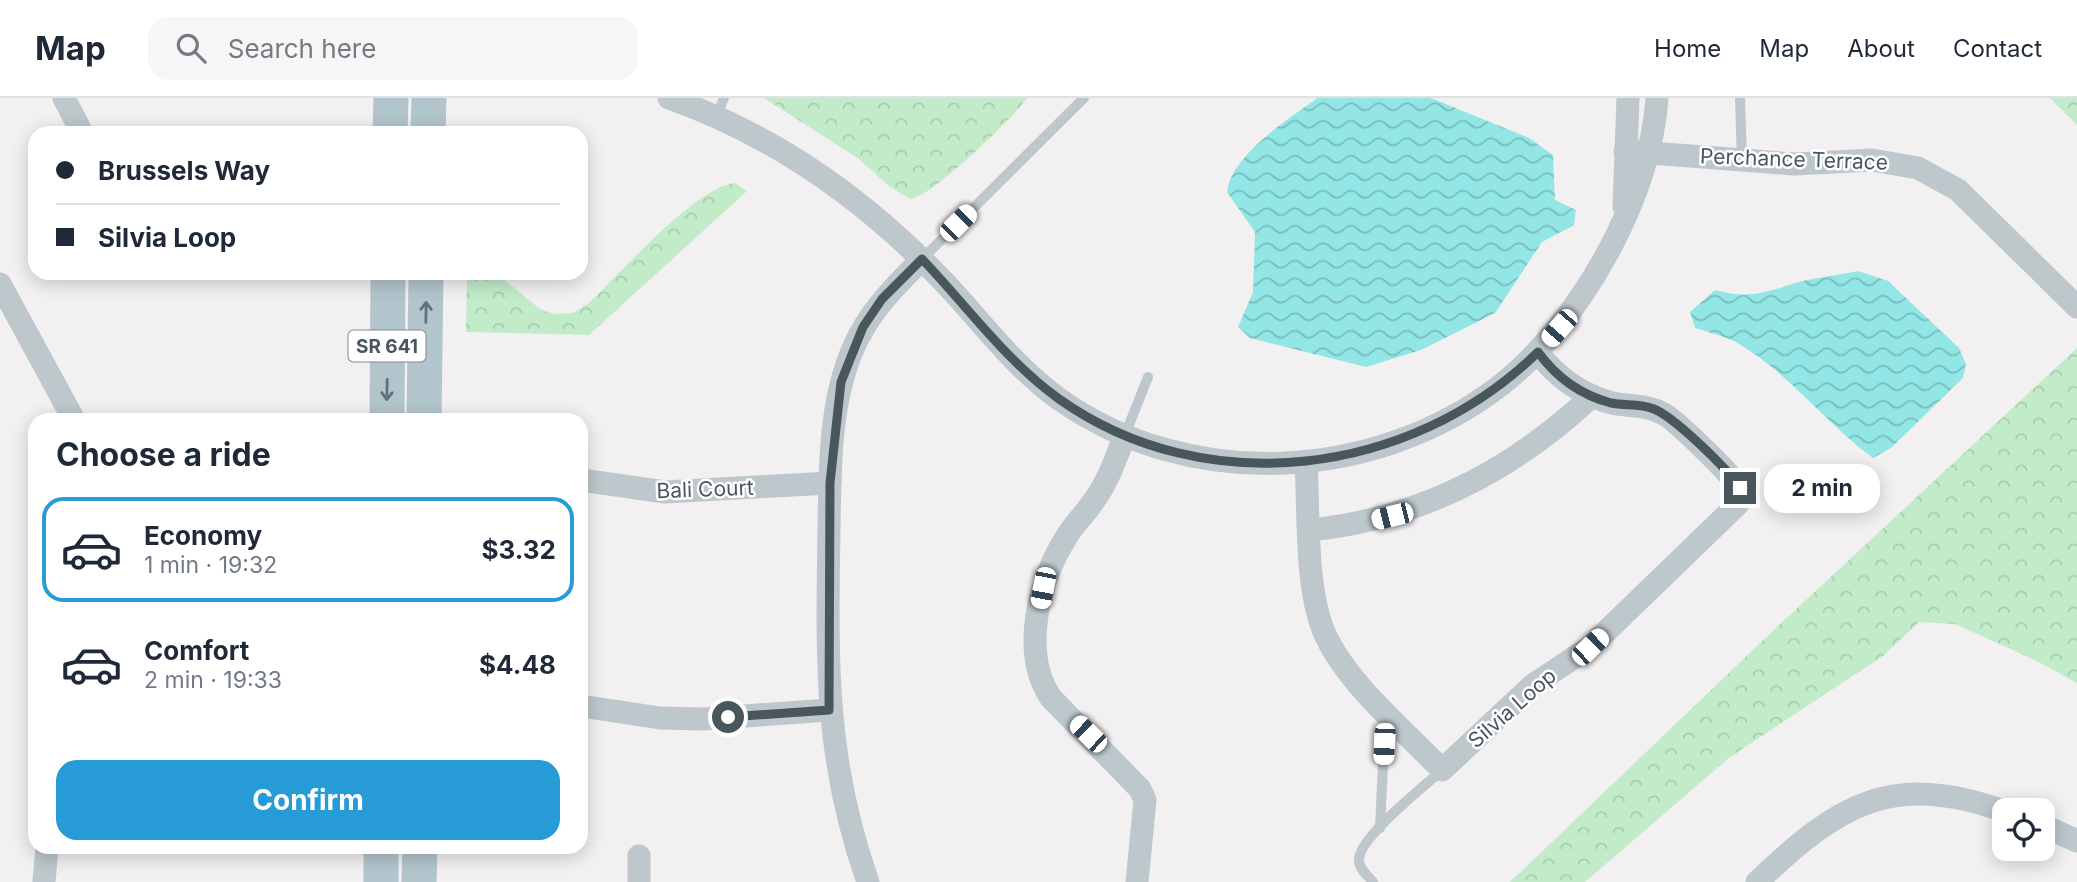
<!DOCTYPE html>
<meta charset="utf-8">
<style>
:root{--surface:#fff;--page:#f6f6f7;--text:#1f2937;--muted:#747a83;--line:#e0e1e3;--accent:#269bd6}
body{margin:0;font-family:Inter,sans-serif;background:var(--page);color:var(--text);height:100vh;display:flex;flex-direction:column;font-size:26px;white-space:nowrap}
*{box-sizing:border-box;margin:0}
p{font-size:23px;color:var(--muted)}
.icon{flex:none;width:38px;height:38px;fill:none;stroke:currentColor;stroke-width:2;stroke-linecap:round;stroke-linejoin:round}
.map{position:relative;flex:1;overflow:hidden}
.sheet{position:absolute;left:28px;top:315px;width:560px;height:441px;display:flex;flex-direction:column;background:var(--surface);border-radius:21px;box-shadow:0 4px 18px #0003}
.sheet>*{flex:none}
.top-card{position:absolute;left:28px;top:28px;width:560px;height:154px;border-radius:21px;box-shadow:0 4px 18px #0003;display:grid;align-content:center;height:154px;padding:0 28px;background:var(--surface)}
.controls{position:absolute;left:1992px;top:700px;display:grid;gap:14px}
.controls a{display:grid;place-items:center;width:63px;height:63px;border-radius:14px;background:var(--surface);box-shadow:0 4px 18px #0003;font-size:35px}
.end{position:absolute;width:32px;height:32px;margin:-16px;border:9px solid #49575c;background:#fff;box-shadow:0 0 0 4px #fff}
.from{border-radius:50%}
.bubble{position:absolute;height:49px;border-radius:21px;background:var(--surface);box-shadow:0 4px 18px #0003;font-size:23px;font-weight:700;line-height:49px;text-align:center}
.car{position:absolute;width:21px;height:42px;margin:-21px -10px;border-radius:9px;box-shadow:0 0 5px 2px #0007;background:linear-gradient(#fff 24%,#345 0 40%,#fff 0 76%,#345 0 86%,#fff 0)}
.top-card b{display:flex;align-items:center;gap:24px;height:66px;font-size:26px}
.top-card b+b{border-top:2px solid var(--line)}
.top-card i{width:18px;height:18px;background:var(--text)}
ul{padding:0;list-style:none}
li{display:flex;align-items:center;gap:21px;height:105px;margin:0 14px 10px;padding:0 14px;border:4px solid transparent;border-radius:21px}
li div{flex:1}
li b{display:block;font-size:26px}
li em{font-style:normal;font-weight:700}
li.current{border-color:var(--accent)}
li>.icon{width:63px;height:63px;stroke-width:1.5}
h2{padding:0 28px;font-size:32px;line-height:84px}
.button{display:flex;gap:14px;margin-top:auto;padding:14px 28px}
.button a{flex:1;height:80px;border-radius:21px;background:var(--accent);color:#fff;font-size:28px;font-weight:700;line-height:80px;text-align:center}
header{display:flex;align-items:center;gap:42px;box-sizing:border-box;height:98px;padding:0 35px;background:var(--surface);border-bottom:2px solid var(--line)}
header strong{font-size:33px}
nav{display:flex;gap:38px;margin-inline-start:auto;font-size:24px}
.search{width:490px;height:63px;background:var(--page);display:flex;align-items:center;gap:18px;box-sizing:border-box;padding:0 24px;border-radius:21px;color:var(--muted);font-size:26px}
.map>svg:first-child{display:block}
</style>
<header>
<strong>Map</strong>
<div class="search"><svg class="icon" aria-label="search" viewBox="0 0 24 24"><circle cx="10" cy="10" r="6"/><path d="M15 15l6 6"/></svg>Search here</div>
<nav><a>Home</a><a>Map</a><a>About</a><a>Contact</a></nav>
</header>
<div class="map">
<svg width="2077" height="784" viewBox="0 0 2077 784">
<defs>
<pattern id="forest-crowns" width="20" height="18" patternUnits="userSpaceOnUse" patternTransform="scale(1.75)"><rect width="20" height="18" fill="#c2ecc9"/><path d="M2 6a3 3 0 1 1 6 0M12 15a3 3 0 1 1 6 0" fill="none" stroke="#a8ccaf"/></pattern>
<pattern id="water-waves" width="16" height="10" patternUnits="userSpaceOnUse" patternTransform="scale(1.75)"><rect width="16" height="10" fill="#92e6e5"/><path d="M0 5q4-4 8 0t8 0" fill="none" stroke="#79bdbd"/></pattern>
</defs>
<rect width="100%" height="100%" fill="#f2f0f1"/>
<g fill="url(#forest-crowns)">
<path d="M764 0H1027C1013 20 931 100 910 101L889 88 859 61Z"/>
<path d="M2050 0H2077V27Z"/>
<path d="M735 85 747 93 589 237 466 234 467 175H496L540 211 553 216 573 215 589 205C620 175 696 89 735 85Z"/>
<path d="M2077 250V585L2037 563 1955 526 1919 524 1883 558 1730 659 1585 784H1510L1778 528Z"/>
</g>
<g fill="url(#water-waves)">
<path d="M1317 0H1431L1529 40 1553 57 1555 102 1576 112 1574 127 1542 144 1495 215 1421 252 1366 269 1250 240 1238 229 1253 194 1255 134 1227 94C1232 56 1288 22 1317 0Z"/>
<path d="M1858 173 1888 183 1959 250 1966 266 1963 280 1891 350 1873 360C1826 326 1786 272 1736 244 1723 238 1708 234 1695 230L1690 214 1715 192C1752 202 1765 194 1799 184 1818 179 1839 177 1858 173Z"/>
</g>
<g fill="none" stroke-linecap="round" stroke-linejoin="round">
<g stroke="#bdc7cc" stroke-width="10">
<path d="M1740 0 1742 63"/>
<path d="M716 19 724 0"/>
<path d="M922 161 1084 0"/>
<path d="M1125 337 1148 279"/>
<path d="M1380 730 1384 646 1399 627"/>
<path d="M1373 784C1367 777 1359 771 1359 762 1358 740 1425 688 1442 672"/>
</g>
<g stroke="#bdc7cc" stroke-width="23">
<path d="M64 0 82 35"/>
<path d="M669 0C776 38 866 102 944 184 982 224 1013 268 1059 301 1190 394 1375 384 1501 287 1579 226 1651 99 1657 0"/>
<path d="M1625 53 1795 66 1872 62 1918 70 1958 92 2077 209"/>
<path d="M1624 109 1628 0"/>
<path d="M0 186 74 322"/>
<path d="M1125 337C1116 360 1108 384 1093 404 1085 416 1074 426 1067 438 1039 482 1020 554 1051 600L1140 691 1145 702 1137 784"/>
<path d="M1306 364C1309 415 1305 488 1324 534 1346 585 1404 632 1442 672L1533 587 1590 549 1738 406C1740 401 1742 397 1740 391 1737 381 1675 322 1664 316 1646 306 1630 309 1612 305 1581 297 1556 278 1537 254"/>
<path d="M581 382 665 394 830 385"/>
<path d="M1310 432C1420 421 1512 373 1592 298"/>
<path d="M581 608 660 620 703 621 829 612"/>
<path d="M2042 727 2077 743"/>
<path d="M44 784 47 749"/>
<path d="M639 784V758"/>
<path d="M868 784C824 660 827 561 829 432 830 374 829 308 852 253 867 216 894 189 922 161"/>
<path d="M1757 784C1838 707 1890 673 2004 713"/>
</g>
<g stroke="#b2c5cd" stroke-width="35">
<path d="M390 35 391 0"/>
<path d="M428 35 429 0"/>
<path d="M387 322 388 175"/>
<path d="M424 322 426 175"/>
<path d="M381 784V749"/>
<path d="M419 784 420 749"/>
</g>
</g>
<defs><path id="oneway-shaft" d="M-6 0H5M1.5-3L5.5 0L1.5 3" fill="none" stroke-width="1.6" stroke-linecap="round" stroke-linejoin="round" transform="scale(1.75)"/></defs>
<g stroke="#637278">
<use href="#oneway-shaft" transform="translate(426 214) rotate(-89)"/>
<use href="#oneway-shaft" transform="translate(387 292) rotate(91)"/>
</g>
<g fill="none" stroke-linecap="round" stroke-linejoin="round">
<path stroke="#49575c" stroke-width="9" d="M728 619 829 612 830 385 841 284 863 229 882 201 922 161C967 208 1005 262 1059 301 1206 405 1411 378 1538 254 1556 279 1581 297 1611 305 1625 308 1640 305 1654 311 1674 319 1728 371 1740 390"/>
</g>
<g text-anchor="middle" dominant-baseline="central" stroke-width="5" stroke-linejoin="round" paint-order="stroke">
<rect fill="#fff" stroke="#80898d" stroke-width="2" x="348.5" y="232.5" width="77" height="31" rx="5"/>
<g font-size="19" font-weight="bold" fill="#49575c">
<text x="387" y="248">SR 641</text>
</g>
<g font-size="21" fill="#49575c" stroke="#fff">
<text transform="translate(1794 61) rotate(2)">Perchance Terrace</text>
<text transform="translate(705 391) rotate(-2)">Bali Court</text>
<text transform="translate(1512 610) rotate(-41)">Silvia Loop</text>
</g>
</g>
</svg>
<div class="controls">
<a><svg class="icon" aria-label="locate" viewBox="0 0 24 24"><circle cx="12" cy="12" r="6"/><path d="M12 2v4M12 18v4M2 12h4M18 12h4"/></svg></a>
</div>
<i class="end from" style="left:728px;top:619px"></i>
<i class="end" style="left:1740px;top:390px"></i>
<div class="bubble" style="left:1764px;top:366px;width:116px">2 min</div>
<i class="car" style="left:958px;top:125px;rotate:45deg"></i>
<i class="car" style="left:1559px;top:230px;rotate:221deg"></i>
<i class="car" style="left:1392px;top:418px;rotate:256deg"></i>
<i class="car" style="left:1043px;top:490px;rotate:191deg"></i>
<i class="car" style="left:1590px;top:549px;rotate:46deg"></i>
<i class="car" style="left:1088px;top:636px;rotate:314deg"></i>
<i class="car" style="left:1384px;top:646px;rotate:183deg"></i>
<div class="top-card">
<b><i class="from"></i>Brussels Way</b>
<b><i></i>Silvia Loop</b>
</div>
<section class="sheet">
<h2>Choose a ride</h2>
<ul>
<li class="current"><svg class="icon" aria-label="car" viewBox="0 0 24 24"><path d="M5 17H2v-5l4-1 3-4h7l3 4 3 1v5h-3M9 17h6M6 11h13"/><circle cx="7" cy="17" r="2"/><circle cx="17" cy="17" r="2"/></svg><div><b>Economy</b><p>1 min · 19:32</p></div><em>$3.32</em></li>
<li><svg class="icon" aria-label="car" viewBox="0 0 24 24"><path d="M5 17H2v-5l4-1 3-4h7l3 4 3 1v5h-3M9 17h6M6 11h13"/><circle cx="7" cy="17" r="2"/><circle cx="17" cy="17" r="2"/></svg><div><b>Comfort</b><p>2 min · 19:33</p></div><em>$4.48</em></li>
</ul>
<div class="button"><a>Confirm</a></div>
</section>
</div>
